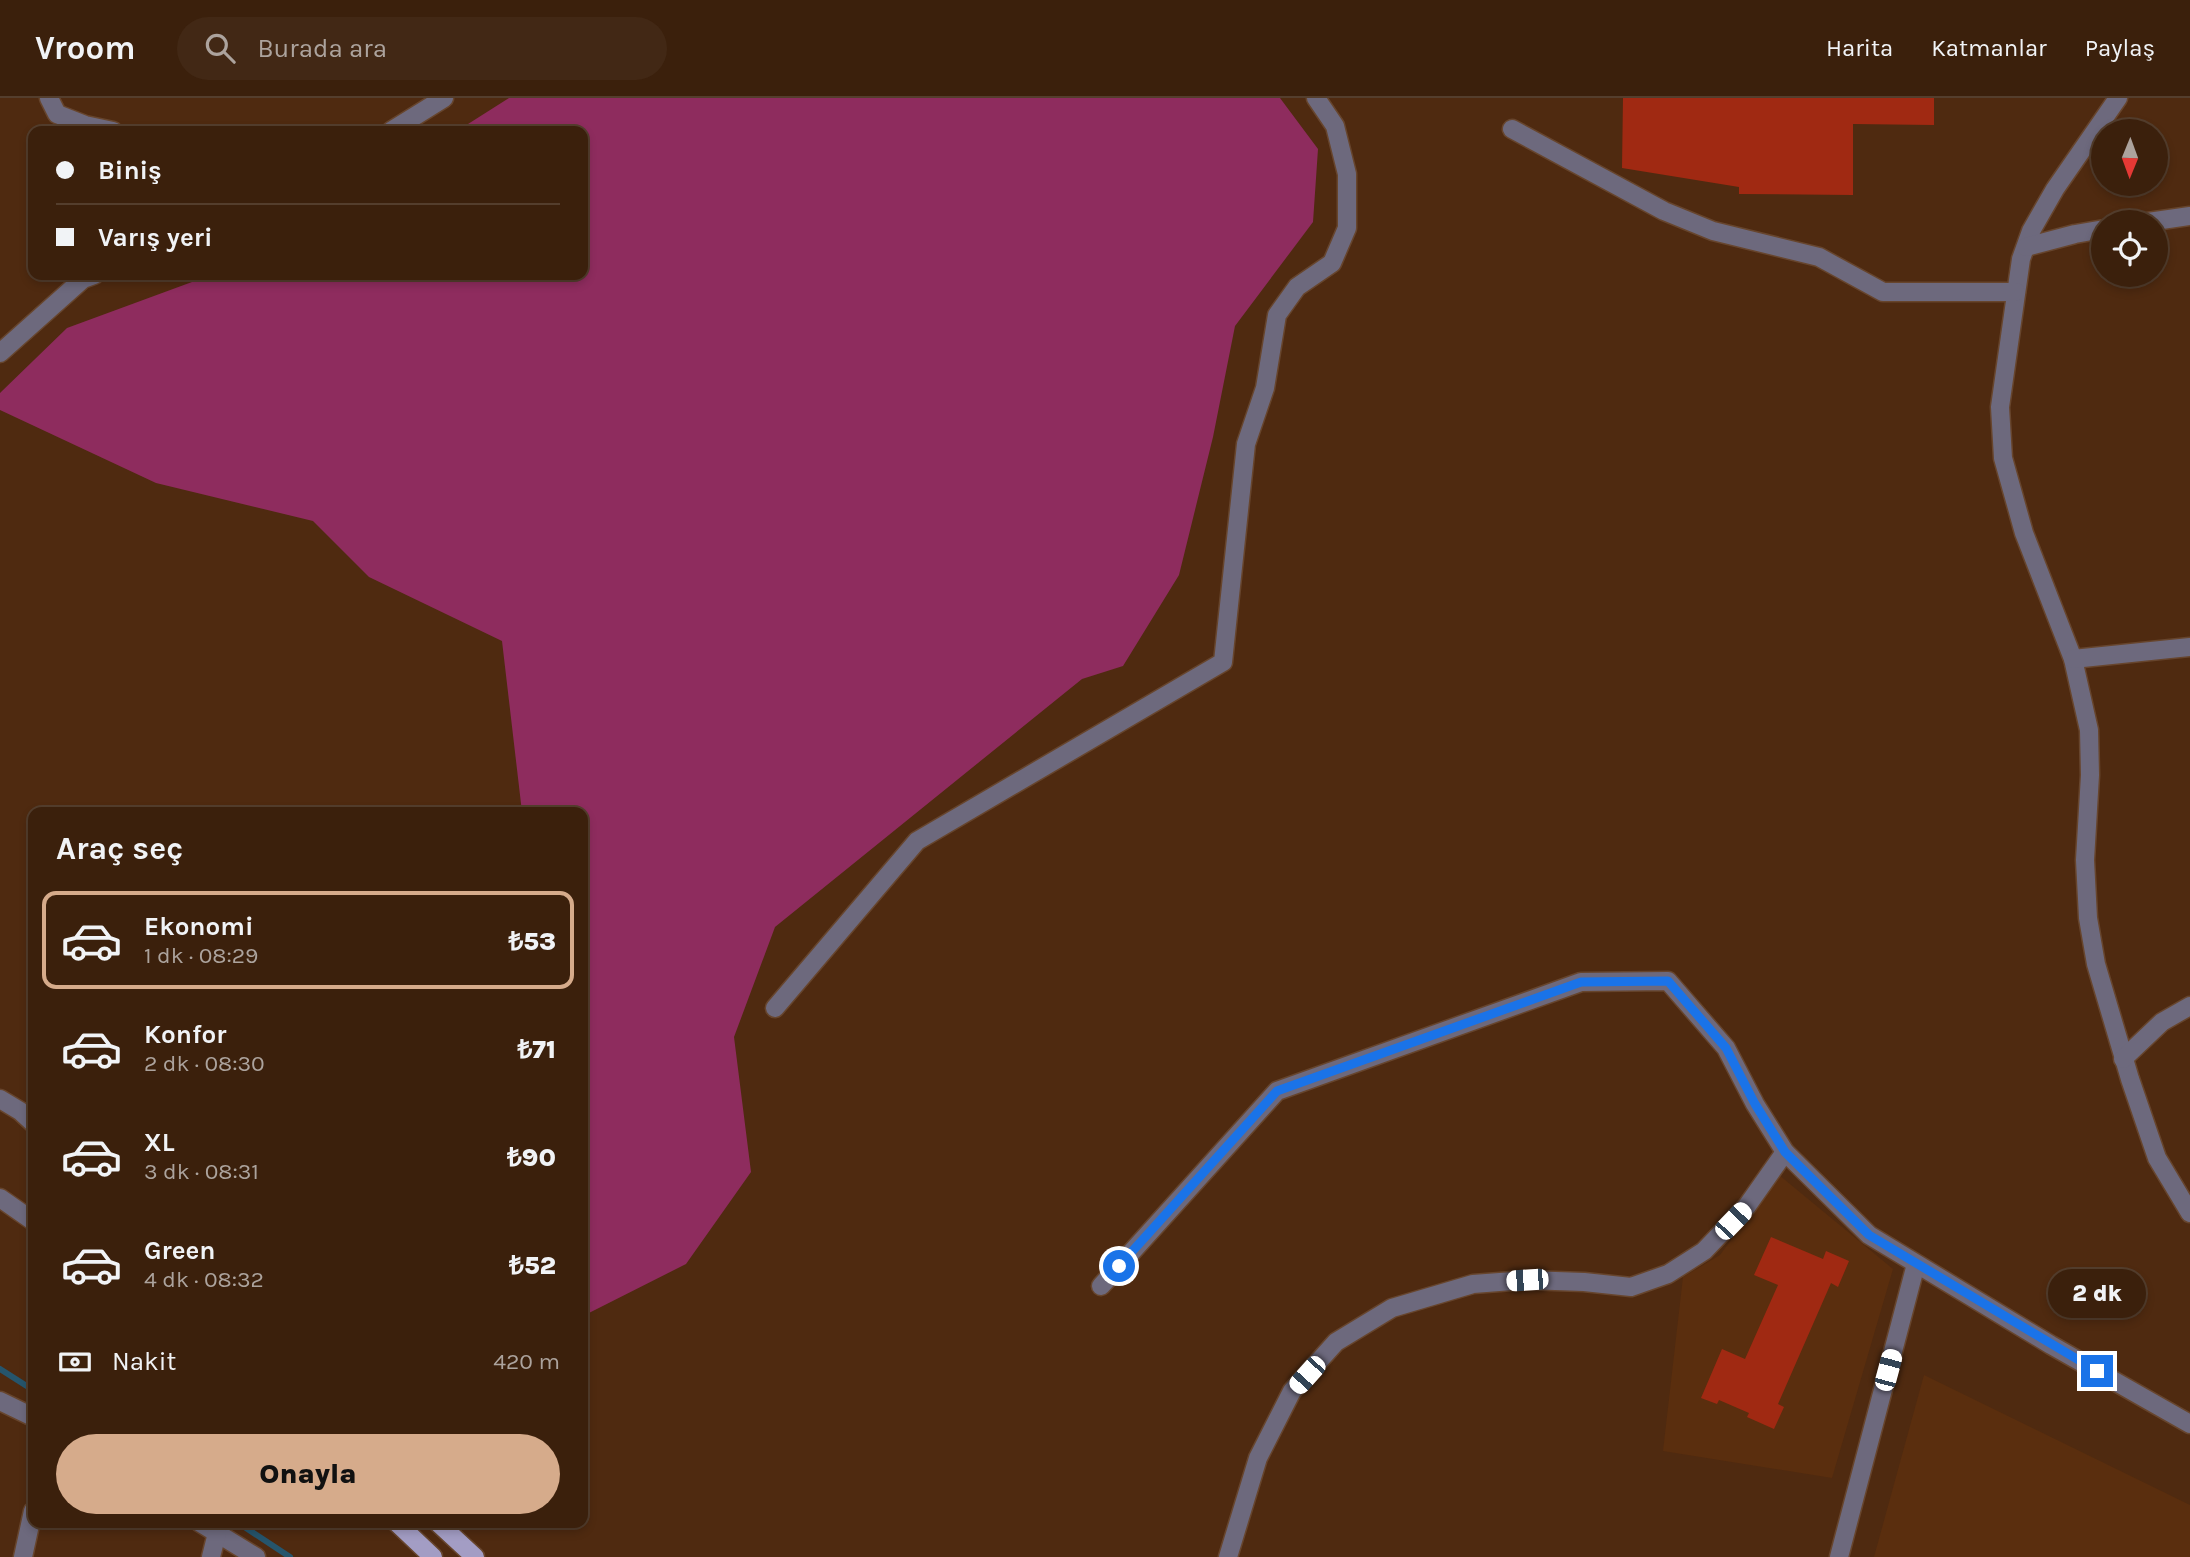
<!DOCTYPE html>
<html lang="tr">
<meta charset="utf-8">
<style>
:root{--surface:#3b200c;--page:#422815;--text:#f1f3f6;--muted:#aca39d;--line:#543e2d;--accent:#d6ab8b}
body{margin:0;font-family:Karla,sans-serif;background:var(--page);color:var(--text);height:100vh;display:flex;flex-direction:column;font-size:26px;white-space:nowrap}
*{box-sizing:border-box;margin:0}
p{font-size:23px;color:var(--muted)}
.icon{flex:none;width:38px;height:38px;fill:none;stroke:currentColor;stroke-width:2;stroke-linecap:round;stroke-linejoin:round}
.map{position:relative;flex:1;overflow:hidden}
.sheet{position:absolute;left:28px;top:709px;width:560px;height:721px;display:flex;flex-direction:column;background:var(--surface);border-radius:14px;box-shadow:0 4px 10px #0003,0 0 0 2px var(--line)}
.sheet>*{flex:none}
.banner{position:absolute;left:28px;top:28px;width:560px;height:154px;border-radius:14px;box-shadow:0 4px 10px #0003,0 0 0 2px var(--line);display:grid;align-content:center;height:154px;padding:0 28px;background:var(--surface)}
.needle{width:46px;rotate:181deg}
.fabs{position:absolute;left:2091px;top:21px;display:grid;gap:14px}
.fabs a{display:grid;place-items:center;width:77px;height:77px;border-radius:50%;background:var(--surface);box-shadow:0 4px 10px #0003,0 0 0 2px var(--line);font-size:35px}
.end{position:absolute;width:32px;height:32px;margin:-16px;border:9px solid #1a73e8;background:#fff;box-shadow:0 0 0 4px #fff}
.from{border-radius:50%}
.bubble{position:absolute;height:49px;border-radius:24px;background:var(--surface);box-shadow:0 4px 10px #0003,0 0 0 2px var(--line);font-size:23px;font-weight:800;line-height:49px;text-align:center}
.car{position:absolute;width:21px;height:42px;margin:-21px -10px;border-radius:9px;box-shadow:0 0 5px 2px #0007;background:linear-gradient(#fff 24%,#345 0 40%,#fff 0 76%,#345 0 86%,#fff 0)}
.banner b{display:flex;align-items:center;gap:24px;height:66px;font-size:26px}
.banner b+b{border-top:2px solid var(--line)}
.banner i{width:18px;height:18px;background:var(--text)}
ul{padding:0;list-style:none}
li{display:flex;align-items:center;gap:21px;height:98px;margin:0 14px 10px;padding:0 14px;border:4px solid transparent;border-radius:14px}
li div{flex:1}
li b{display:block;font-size:26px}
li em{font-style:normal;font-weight:800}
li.on{border-color:var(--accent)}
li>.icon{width:63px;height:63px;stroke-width:1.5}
h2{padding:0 28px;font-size:32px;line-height:84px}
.pay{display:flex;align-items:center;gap:18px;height:77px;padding:0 28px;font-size:26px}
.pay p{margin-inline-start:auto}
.action{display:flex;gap:14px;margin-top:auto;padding:14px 28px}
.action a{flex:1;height:80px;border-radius:42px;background:var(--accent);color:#111;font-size:28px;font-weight:800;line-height:80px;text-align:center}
header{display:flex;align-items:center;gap:42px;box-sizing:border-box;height:98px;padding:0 35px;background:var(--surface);border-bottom:2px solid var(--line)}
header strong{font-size:33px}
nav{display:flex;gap:38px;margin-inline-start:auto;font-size:24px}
.search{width:490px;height:63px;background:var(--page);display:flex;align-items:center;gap:18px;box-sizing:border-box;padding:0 24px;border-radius:38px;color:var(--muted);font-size:26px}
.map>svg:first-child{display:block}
</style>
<header>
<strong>Vroom</strong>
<div class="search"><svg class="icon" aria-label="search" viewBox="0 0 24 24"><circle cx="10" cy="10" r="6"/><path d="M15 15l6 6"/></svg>Burada ara</div>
<nav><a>Harita</a><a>Katmanlar</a><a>Paylaş</a></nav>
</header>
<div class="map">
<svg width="2190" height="1459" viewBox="0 0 2190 1459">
<rect width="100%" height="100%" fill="#4f2a10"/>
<g fill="#5a2e0e">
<path d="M1779 1077 1893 1171 1832 1380 1663 1353 1683 1179 1720 1157Z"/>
<path d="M1924 1277 2190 1407V1459H1874Z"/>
</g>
<path fill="#8e2c5e" d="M509 0H1280L1318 51 1313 124 1235 228 1213 339 1179 477 1123 568 1082 581 775 829 734 939 751 1074 686 1166 583 1218V714H522L502 543 369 479 313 423 156 385 0 312V295L67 230 211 177H583V33H457Z"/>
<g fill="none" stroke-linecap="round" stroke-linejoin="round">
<g stroke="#26556c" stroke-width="6">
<path d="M0 1271 33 1292"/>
<path d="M237 1424 290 1459"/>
</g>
</g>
<g fill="#a02912">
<path d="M1623 0H1934V27L1853 26V97L1739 96V89L1622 70Z"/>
<path d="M1771 1139 1823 1161 1826 1153 1849 1163 1838 1189 1831 1185 1778 1306 1784 1309 1774 1331 1747 1319 1749 1315 1719 1302 1717 1306 1701 1300 1722 1251 1745 1261 1778 1187 1754 1177Z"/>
</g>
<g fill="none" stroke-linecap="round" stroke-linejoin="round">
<defs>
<g id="minor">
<path d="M49 0 57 16 85 27 113 33"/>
<path d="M2118 0 2055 91 2031 133 2021 161 2000 309 2003 360 2024 435 2073 561 2089 632 2090 677 2085 762 2088 820 2096 866 2130 981 2157 1060 2190 1115"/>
<path d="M1512 31 1664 113 1713 133 1819 159 1883 194H2016"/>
<path d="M391 33 444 0"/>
<path d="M2148 124 2190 118"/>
<path d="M2026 149 2075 136 2104 131"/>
<path d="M0 255 83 181 94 177"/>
<path d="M2073 561 2190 549"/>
<path d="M775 910 917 743 1223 564 1246 346 1265 290 1277 217 1297 189 1332 165 1347 130V76L1335 28 1316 0"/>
<path d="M2123 961 2162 924 2190 908"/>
<path d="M0 1001 20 1013 33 1025"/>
<path d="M0 1100 33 1123"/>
<path d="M1101 1188 1277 993 1581 884 1668 883 1726 950 1755 1006 1785 1054 1869 1137 2051 1247 2190 1326"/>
<path d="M0 1303 33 1319"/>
<path d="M199 1424 256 1459"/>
<path d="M23 1459 33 1413"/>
<path d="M211 1459 217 1435"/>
<path d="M1228 1459 1258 1360 1292 1293 1336 1244 1392 1210 1473 1186 1527 1182 1584 1184 1631 1189 1668 1176 1704 1153 1747 1108 1785 1054"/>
<path d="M1839 1459 1916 1166"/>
</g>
<g id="major">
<path d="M396 1424 433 1459"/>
<path d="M437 1424 475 1459"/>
</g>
</defs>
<use href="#minor" stroke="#67452d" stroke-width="21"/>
<use href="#major" stroke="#67452d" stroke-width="21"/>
<use href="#minor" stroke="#6d697d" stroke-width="18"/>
<use href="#major" stroke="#a39dc4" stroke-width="18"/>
</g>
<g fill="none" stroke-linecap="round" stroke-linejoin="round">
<path stroke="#1a73e8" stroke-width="9" d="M1119 1168 1277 993 1581 884 1668 883 1726 950 1755 1006 1785 1054 1869 1137 2097 1273"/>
</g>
</svg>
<div class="fabs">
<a><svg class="needle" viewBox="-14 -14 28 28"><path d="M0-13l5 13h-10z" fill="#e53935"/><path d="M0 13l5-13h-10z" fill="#aca39d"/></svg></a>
<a><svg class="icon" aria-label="locate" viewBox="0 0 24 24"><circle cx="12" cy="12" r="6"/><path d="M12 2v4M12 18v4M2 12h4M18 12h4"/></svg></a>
</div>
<i class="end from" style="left:1119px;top:1168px"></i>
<i class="end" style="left:2097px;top:1273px"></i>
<div class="bubble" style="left:2048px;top:1171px;width:98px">2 dk</div>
<i class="car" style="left:1733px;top:1123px;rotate:44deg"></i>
<i class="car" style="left:1527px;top:1182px;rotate:266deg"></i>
<i class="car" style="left:1888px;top:1272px;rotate:15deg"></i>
<i class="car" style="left:1307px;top:1277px;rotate:222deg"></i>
<div class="banner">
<b><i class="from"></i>Biniş</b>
<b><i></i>Varış yeri</b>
</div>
<section class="sheet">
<h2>Araç seç</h2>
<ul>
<li class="on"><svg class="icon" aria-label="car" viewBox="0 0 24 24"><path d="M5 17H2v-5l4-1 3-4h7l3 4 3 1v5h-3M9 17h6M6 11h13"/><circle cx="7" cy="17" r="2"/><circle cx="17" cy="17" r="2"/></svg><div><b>Ekonomi</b><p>1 dk · 08:29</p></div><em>₺53</em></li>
<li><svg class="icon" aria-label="car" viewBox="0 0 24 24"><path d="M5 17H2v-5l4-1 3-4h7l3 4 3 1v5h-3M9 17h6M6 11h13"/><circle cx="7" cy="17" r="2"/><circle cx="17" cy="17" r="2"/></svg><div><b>Konfor</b><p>2 dk · 08:30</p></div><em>₺71</em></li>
<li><svg class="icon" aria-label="car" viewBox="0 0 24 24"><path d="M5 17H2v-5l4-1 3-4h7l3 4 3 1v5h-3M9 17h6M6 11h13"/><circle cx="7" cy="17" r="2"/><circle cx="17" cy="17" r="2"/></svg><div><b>XL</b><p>3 dk · 08:31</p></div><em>₺90</em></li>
<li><svg class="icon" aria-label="car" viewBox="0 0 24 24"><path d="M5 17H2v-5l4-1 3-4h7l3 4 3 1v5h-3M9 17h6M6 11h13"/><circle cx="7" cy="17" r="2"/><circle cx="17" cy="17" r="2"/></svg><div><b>Green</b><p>4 dk · 08:32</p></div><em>₺52</em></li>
</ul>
<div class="pay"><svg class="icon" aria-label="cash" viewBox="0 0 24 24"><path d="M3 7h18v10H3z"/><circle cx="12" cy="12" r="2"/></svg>Nakit<p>420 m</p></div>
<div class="action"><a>Onayla</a></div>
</section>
</div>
